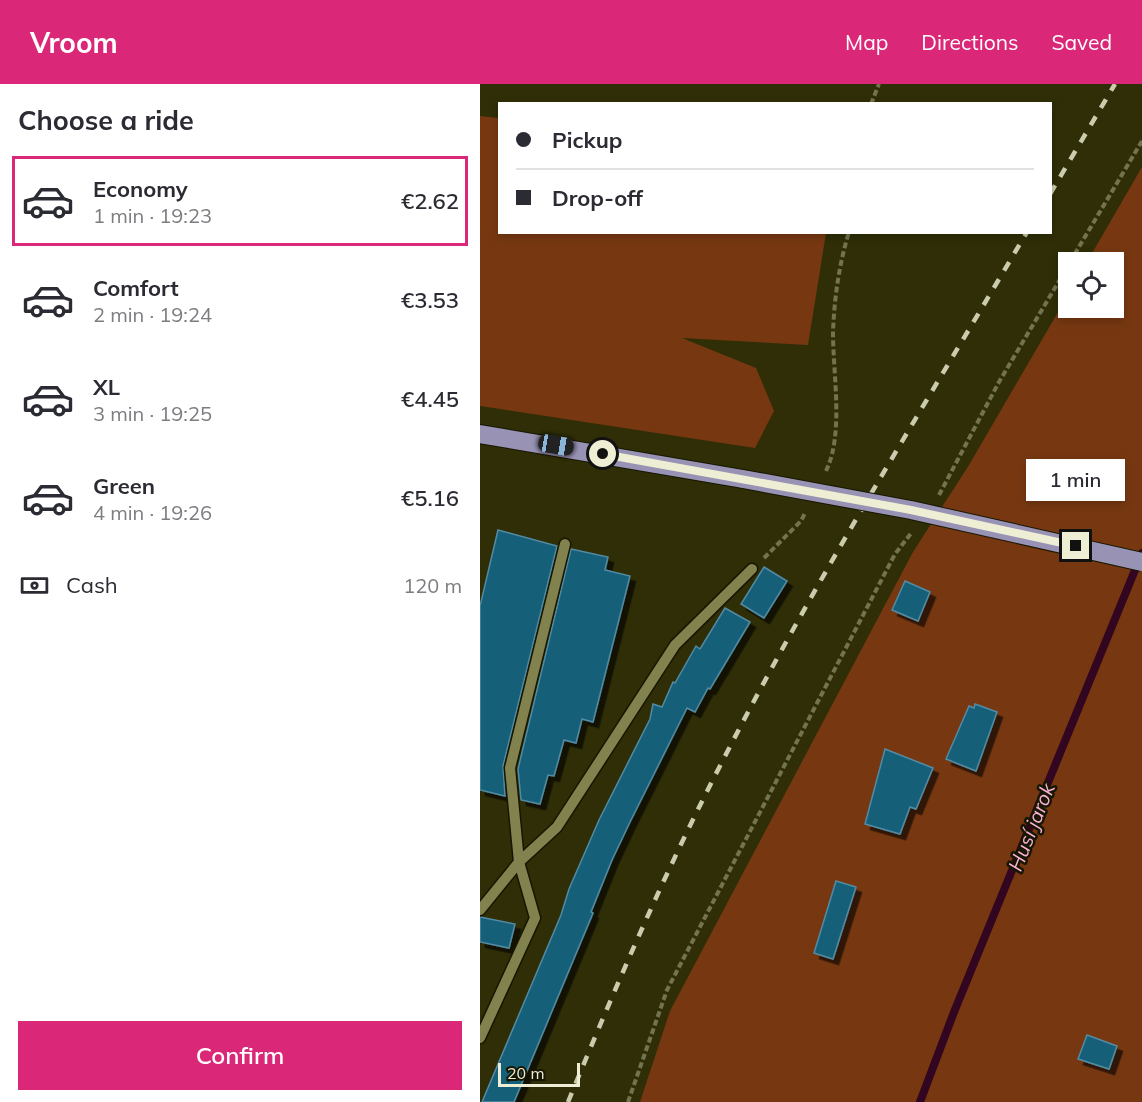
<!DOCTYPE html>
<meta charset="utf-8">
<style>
:root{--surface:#fff;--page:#f2f2f3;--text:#2b2b33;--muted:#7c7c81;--line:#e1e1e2;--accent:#db2777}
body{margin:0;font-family:Mulish,sans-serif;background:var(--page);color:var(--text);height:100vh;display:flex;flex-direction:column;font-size:22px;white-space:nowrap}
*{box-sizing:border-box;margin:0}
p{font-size:20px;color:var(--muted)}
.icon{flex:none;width:33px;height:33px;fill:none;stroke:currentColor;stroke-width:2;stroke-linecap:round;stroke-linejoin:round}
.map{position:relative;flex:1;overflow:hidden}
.details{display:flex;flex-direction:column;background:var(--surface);width:480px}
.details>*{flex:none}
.top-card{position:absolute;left:18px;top:18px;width:554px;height:132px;border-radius:0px;box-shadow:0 3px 9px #0003;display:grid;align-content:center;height:132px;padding:0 18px;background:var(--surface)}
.fabs{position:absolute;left:578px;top:168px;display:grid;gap:12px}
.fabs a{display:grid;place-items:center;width:66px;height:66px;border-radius:0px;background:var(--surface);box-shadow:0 3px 9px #0003;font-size:30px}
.scale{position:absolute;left:18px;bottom:15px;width:82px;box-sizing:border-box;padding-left:6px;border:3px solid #edeed3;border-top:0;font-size:16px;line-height:21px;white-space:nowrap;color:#edeed3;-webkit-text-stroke:4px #161603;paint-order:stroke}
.end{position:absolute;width:27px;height:27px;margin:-14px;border:8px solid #edeed3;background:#111;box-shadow:0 0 0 3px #111}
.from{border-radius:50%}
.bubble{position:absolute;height:42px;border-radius:0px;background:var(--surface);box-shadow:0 3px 9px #0003;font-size:20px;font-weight:600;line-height:42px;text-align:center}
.car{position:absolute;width:18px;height:36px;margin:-18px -9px;border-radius:8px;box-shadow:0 0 4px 2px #0007;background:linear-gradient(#222 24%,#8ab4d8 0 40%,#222 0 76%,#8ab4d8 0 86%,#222 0)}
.top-card b{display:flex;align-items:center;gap:21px;height:57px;font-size:22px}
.top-card b+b{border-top:2px solid var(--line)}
.top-card i{width:15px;height:15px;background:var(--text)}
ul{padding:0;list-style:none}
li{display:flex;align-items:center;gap:18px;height:90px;margin:0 12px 9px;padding:0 6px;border:3px solid transparent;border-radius:0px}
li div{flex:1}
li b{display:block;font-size:22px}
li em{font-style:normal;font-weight:600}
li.current{border-color:var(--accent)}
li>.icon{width:54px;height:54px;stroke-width:1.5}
h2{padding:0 18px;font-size:27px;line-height:72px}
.pay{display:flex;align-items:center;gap:15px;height:66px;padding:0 18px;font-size:22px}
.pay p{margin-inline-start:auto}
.primary-button{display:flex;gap:12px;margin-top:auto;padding:12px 18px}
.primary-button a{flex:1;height:69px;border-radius:0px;background:var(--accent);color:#fff;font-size:24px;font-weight:600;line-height:69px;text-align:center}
header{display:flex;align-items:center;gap:36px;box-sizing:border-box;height:84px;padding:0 30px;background:var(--accent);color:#fff}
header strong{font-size:28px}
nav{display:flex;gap:33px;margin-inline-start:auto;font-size:21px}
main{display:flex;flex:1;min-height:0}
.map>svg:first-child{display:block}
</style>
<header>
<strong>Vroom</strong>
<nav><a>Map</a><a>Directions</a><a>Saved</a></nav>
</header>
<main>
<section class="details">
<h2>Choose a ride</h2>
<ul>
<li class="current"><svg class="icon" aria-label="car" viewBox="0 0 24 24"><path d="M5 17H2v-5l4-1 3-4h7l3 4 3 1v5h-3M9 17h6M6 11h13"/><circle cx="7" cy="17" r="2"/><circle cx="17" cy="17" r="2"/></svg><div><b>Economy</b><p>1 min · 19:23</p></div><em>€2.62</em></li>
<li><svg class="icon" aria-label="car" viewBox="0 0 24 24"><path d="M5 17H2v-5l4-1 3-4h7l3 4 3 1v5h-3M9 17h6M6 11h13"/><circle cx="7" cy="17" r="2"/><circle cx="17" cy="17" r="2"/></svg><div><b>Comfort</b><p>2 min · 19:24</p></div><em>€3.53</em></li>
<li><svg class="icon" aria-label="car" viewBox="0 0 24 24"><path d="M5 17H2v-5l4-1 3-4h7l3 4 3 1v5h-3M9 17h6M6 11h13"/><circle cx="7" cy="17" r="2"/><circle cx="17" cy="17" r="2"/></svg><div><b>XL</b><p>3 min · 19:25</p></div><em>€4.45</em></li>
<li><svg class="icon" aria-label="car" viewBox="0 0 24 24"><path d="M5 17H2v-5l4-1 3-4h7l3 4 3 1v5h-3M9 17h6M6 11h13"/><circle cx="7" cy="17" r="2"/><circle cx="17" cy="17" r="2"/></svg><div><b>Green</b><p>4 min · 19:26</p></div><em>€5.16</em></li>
</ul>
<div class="pay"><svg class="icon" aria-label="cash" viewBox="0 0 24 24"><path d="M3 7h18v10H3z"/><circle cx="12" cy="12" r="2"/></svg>Cash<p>120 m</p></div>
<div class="primary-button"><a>Confirm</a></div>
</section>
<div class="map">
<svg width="662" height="1018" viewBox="0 0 662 1018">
<defs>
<filter id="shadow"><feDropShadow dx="5.5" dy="5.5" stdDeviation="0" flood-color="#0009"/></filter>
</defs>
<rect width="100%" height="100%" fill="#2f2e06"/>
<g fill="#773811">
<path d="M0 32 19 34 20 148 346 149 328 261 202 254 276 284 294 327 275 364 0 322Z"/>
<path d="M662 83V1018H160L190 927 433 468 489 381 588 211V224H633V178H607Z"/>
</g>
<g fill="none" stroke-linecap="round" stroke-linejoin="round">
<path stroke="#320520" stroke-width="8" d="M440 1018 474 928 662 469"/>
</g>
<g fill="#195e78" stroke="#518ba4" stroke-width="1.5" filter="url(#shadow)">
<path d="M18 446 77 462 23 682 25 712 0 706V522Z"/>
<path d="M91 465 128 473 125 486 150 492 113 638 102 635 96 659 84 656 74 692 68 691 60 720 41 716 38 685Z"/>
<path d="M284 483 307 497 284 534 261 520Z"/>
<path d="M425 497 450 508 438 537 412 526Z"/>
<path d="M245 524 270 538 230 605 228 604 215 628 207 624 150 738 132 776 111 828 113 829 34 1018H2L81 831 89 805 119 736 170 635 173 620 182 623 193 598 195 599 216 562 220 565Z"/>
<path d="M495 620 517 628 496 687 466 675 489 622 494 624Z"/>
<path d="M405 665 453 684 436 725 430 723 420 750 385 740Z"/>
<path d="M356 797 376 803 353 875 334 869Z"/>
<path d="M0 833 35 840 29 864 0 858Z"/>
<path d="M607 951 637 962 629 985 598 975Z"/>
</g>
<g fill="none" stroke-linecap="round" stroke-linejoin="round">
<defs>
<g id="lane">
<path d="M0 826 39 778 77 743 195 561 272 485"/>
<path d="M0 954 55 834 39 778 30 684 85 460"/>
</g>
<path id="primary" d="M0 350 263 395"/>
</defs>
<use href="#lane" stroke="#171600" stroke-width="13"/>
<use href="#primary" stroke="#171600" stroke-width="20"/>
<g stroke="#747350" stroke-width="4" stroke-dasharray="6 3" stroke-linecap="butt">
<path d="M391 20 399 0"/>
<path d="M590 178 662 57"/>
<path d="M346 387C364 350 353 291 353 249 354 216 359 180 369 148"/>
<path d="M459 411 519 298 588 182"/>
<path d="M284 474 321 437 325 429"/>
<path d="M148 1018 187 906 415 470 432 448"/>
</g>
<use href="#lane" stroke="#82824e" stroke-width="10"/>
<use href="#primary" stroke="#9892b4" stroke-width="18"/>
<g stroke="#cbcbae" stroke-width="4.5" stroke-dasharray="10 10" stroke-linecap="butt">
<path d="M570 110 635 0"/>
<path d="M88 1018C135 904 184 790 241 680 334 498 443 324 547 148"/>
</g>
<defs>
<path id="primary-bridge" d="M263 395 431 426 662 478"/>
</defs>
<use href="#primary-bridge" stroke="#171600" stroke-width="20" stroke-linecap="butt"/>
<use href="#primary-bridge" stroke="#9892b4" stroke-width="18"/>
</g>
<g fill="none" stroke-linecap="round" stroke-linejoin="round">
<path stroke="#edeed3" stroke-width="8" d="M123 370 431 426 596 462"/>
</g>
<g text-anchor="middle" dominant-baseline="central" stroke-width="5" stroke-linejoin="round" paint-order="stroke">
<g font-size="20" font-style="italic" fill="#fab1d5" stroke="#161603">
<text transform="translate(551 743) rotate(-68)">Husí jarok</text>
</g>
</g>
</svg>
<div class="fabs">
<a><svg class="icon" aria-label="locate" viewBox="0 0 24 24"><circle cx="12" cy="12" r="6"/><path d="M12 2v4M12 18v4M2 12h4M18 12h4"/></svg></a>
</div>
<div class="scale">20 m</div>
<i class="end from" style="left:123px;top:370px"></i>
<i class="end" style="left:596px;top:462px"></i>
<div class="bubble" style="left:546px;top:375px;width:99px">1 min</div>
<i class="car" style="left:76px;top:361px;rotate:100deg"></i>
<div class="top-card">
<b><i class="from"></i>Pickup</b>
<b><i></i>Drop-off</b>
</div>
</div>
</main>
